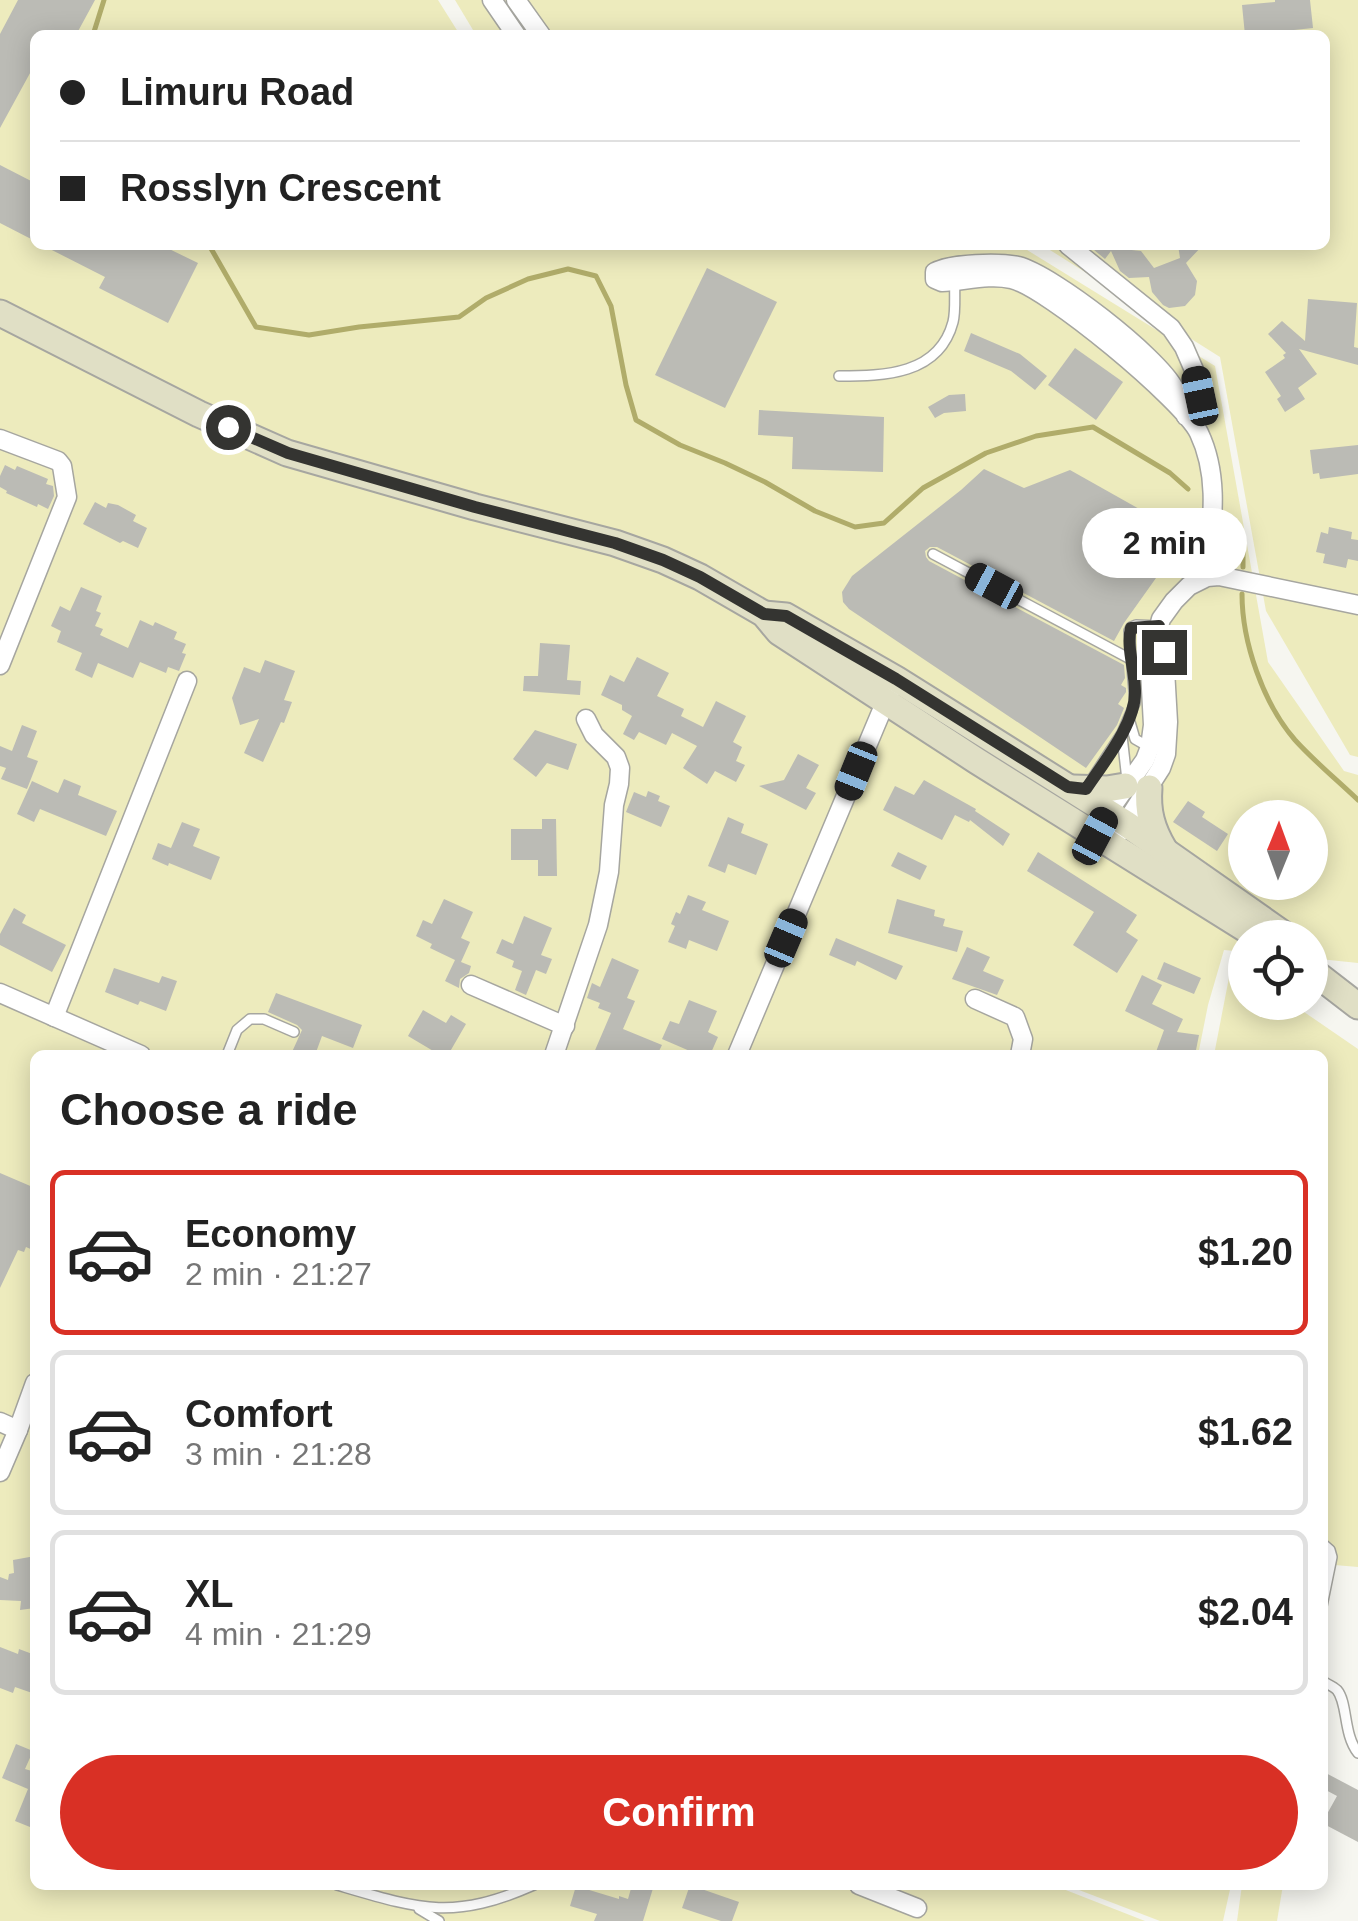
<!DOCTYPE html>
<meta charset="utf-8">
<style>
:root{--surface:#fff;--page:#f2f2f2;--text:#222;--muted:#767676;--line:#e0e0e0;--accent:#d93025}
body{margin:0;font-family:Arial,sans-serif;background:var(--page);color:var(--text);height:100vh;display:flex;flex-direction:column;font-size:38px;white-space:nowrap}
*{box-sizing:border-box;margin:0}
p{font-size:32px;color:var(--muted)}
.icon{flex:none;width:55px;height:55px;fill:none;stroke:currentColor;stroke-width:2;stroke-linecap:round;stroke-linejoin:round}
.map{position:relative;flex:1;overflow:hidden}
.side{position:absolute;left:30px;top:1050px;width:1298px;height:840px;display:flex;flex-direction:column;background:var(--surface);border-radius:15px;box-shadow:0 5px 25px #0003}
.side>*{flex:none}
.hud{position:absolute;left:30px;top:30px;width:1300px;height:220px;border-radius:15px;box-shadow:0 5px 25px #0003;display:grid;align-content:center;height:220px;padding:0 30px;background:var(--surface)}
.needle{width:65px;rotate:1deg}
.tools{position:absolute;left:1228px;top:800px;display:grid;gap:20px}
.tools a{display:grid;place-items:center;width:100px;height:100px;border-radius:50%;background:var(--surface);box-shadow:0 5px 25px #0003;font-size:50px}
.end{position:absolute;width:45px;height:45px;margin:-22px;border:12px solid #343431;background:#fff;box-shadow:0 0 0 5px #fff}
.from{border-radius:50%}
.bubble{position:absolute;height:70px;border-radius:35px;background:var(--surface);box-shadow:0 5px 25px #0003;font-size:32px;font-weight:600;line-height:70px;text-align:center}
.car{position:absolute;width:30px;height:60px;margin:-30px -15px;border-radius:12px;box-shadow:0 0 8px 2px #0007;background:linear-gradient(#222 24%,#8ab4d8 0 40%,#222 0 76%,#8ab4d8 0 86%,#222 0)}
.hud b{display:flex;align-items:center;gap:35px;height:95px;font-size:38px}
.hud b+b{border-top:2px solid var(--line)}
.hud i{width:25px;height:25px;background:var(--text)}
ul{padding:0;list-style:none}
li{display:flex;align-items:center;gap:30px;height:165px;margin:0 20px 15px;padding:0 10px;border:5px solid var(--line);border-radius:15px}
li div{flex:1}
li b{display:block;font-size:38px}
li em{font-style:normal;font-weight:600}
li.selected{border-color:var(--accent)}
li>.icon{width:90px;height:90px;stroke-width:1.5}
h2{padding:0 30px;font-size:45px;line-height:120px}
.button{display:flex;gap:20px;margin-top:auto;padding:20px 30px}
.button a{flex:1;height:115px;border-radius:60px;background:var(--accent);color:#fff;font-size:40px;font-weight:600;line-height:115px;text-align:center}
.map>svg:first-child{display:block}
</style>
<div class="map">
<svg width="1358" height="1921" viewBox="0 0 1358 1921">
<rect width="100%" height="100%" fill="#f6f6f0"/>
<g fill="#edebbd" fill-rule="evenodd">
<path d="M0 0H438L460 35H35V245H1019L1215 366 1268 662 1344 771 1358 775V963L1310 958V938H1245V952L1224 950 1208 1005 1198 1055H35V1885H1053L1145 1921H0ZM1245 818H1310V882H1245Z"/>
<path d="M455 0H1358V757L1350 755 1266 611 1220 357 1042 245H1325V35H476Z"/>
<path d="M1232 962 1245 971V1002L1291 1003 1358 1049V1567L1323 1564 1322 1055H1214Z"/>
<path d="M1066 1885H1231L1223 1921H1160Z"/>
<path d="M1242 1885H1283L1277 1921H1237Z"/>
</g>
<g fill="none" stroke-linecap="round" stroke-linejoin="round">
<g stroke="#b0ac6a" stroke-width="5">
<path d="M93 35 104 0"/>
<path d="M209 245 256 327 309 335 359 327 459 317 486 298 528 279 568 269 596 276 611 306 626 385 636 420 680 445 725 463 765 482 815 511 855 527 884 523 923 488 986 453 1036 436 1093 427 1170 473 1188 489"/>
<path d="M1219 520 1243 549V567"/>
<path d="M1242 594C1242 642 1263 703 1295 740 1314 761 1337 780 1358 800"/>
</g>
</g>
<g fill="#bbbbb5">
<path d="M18 0H95L76 35H35V64L0 128V34Z"/>
<path d="M1275 0H1310L1313 28 1245 35 1242 5 1275 2Z"/>
<path d="M0 165 35 183V241L0 223Z"/>
<path d="M42 245H161L198 263 168 323 99 288 105 277Z"/>
<path d="M1088 245H1115L1113 248 1141 251 1154 268 1180 258 1178 245H1203L1186 263 1197 281 1195 295 1185 306 1169 308 1163 305 1152 292 1149 277 1129 278 1120 271 1111 251 1105 259Z"/>
<path d="M707 268 777 302 725 408 655 375Z"/>
<path d="M1308 299 1357 303 1354 347 1358 348V365L1299 349 1317 374 1298 388 1305 399 1285 412 1277 399 1281 396 1265 372 1285 358 1283 355 1286 353 1268 334 1282 321 1305 341Z"/>
<path d="M971 333 1020 354 1047 376 1035 390 1011 371 964 351Z"/>
<path d="M1075 348 1123 382 1096 420 1048 385Z"/>
<path d="M965 394 966 411 944 413 935 418 928 407 949 395Z"/>
<path d="M759 410 884 417 883 472 792 469 793 437 758 435Z"/>
<path d="M1358 445V474L1320 479 1319 473 1313 474 1310 450Z"/>
<path d="M5 465 15 470 17 466 48 479 46 484 53 486 54 496 48 509 38 504 37 507 6 493 7 491 0 487V476Z"/>
<path d="M984 469 1024 488 1070 470 1150 515 1161 571 1124 623 1114 641 937 547H930L925 551 926 557 929 561 1124 665 1125 678 1121 685 1126 688V692L1118 704 1124 708 1117 725 1086 768 849 609 843 602 842 592 852 576 961 490Z"/>
<path d="M95 502 106 508 108 503 118 505 136 515 133 521 147 528 138 548 123 541 120 543 83 524Z"/>
<path d="M1329 527 1352 532 1351 539 1358 540V561L1348 559 1346 568 1323 563 1325 554 1316 552 1321 532 1328 534Z"/>
<path d="M81 587 102 596 96 611 101 613 95 626 103 629 100 635 128 648 140 620 153 626 155 622 177 632 174 639 186 644 182 653 186 654 179 671 168 667 166 673 140 662 133 678 98 663 92 678 75 670 82 653 57 642 61 631 51 626 60 606 70 611Z"/>
<path d="M540 643 570 645 567 680 581 681 580 695 523 691 524 676H538Z"/>
<path d="M637 657 669 673 657 696 684 709 681 716 703 727 716 701 746 716 733 742 742 747 736 761 745 765 736 782 715 771 707 784 683 768 697 746 672 733 666 745 639 732 634 740 623 734 632 716 622 710V705L601 695 610 675 624 682Z"/>
<path d="M265 660 295 671 284 700 292 702 284 723 281 722 263 762 244 753 259 719 240 725 232 698 244 667 260 673Z"/>
<path d="M22 725 37 731 27 757 38 761 27 789 1 779 6 768 0 766V746L12 751Z"/>
<path d="M535 730 577 744 568 770 547 763 536 777 513 759Z"/>
<path d="M798 754 819 765 806 788 816 793 806 810 759 786 784 780Z"/>
<path d="M64 779 81 786 78 795 117 811 106 836 40 809 34 822 17 814 32 781 58 793Z"/>
<path d="M924 780 976 809 975 811 1010 834 1003 846 970 820 969 822 955 815 942 840 883 810 895 786 914 795Z"/>
<path d="M648 791 660 796 658 801 670 806 661 827 626 812 634 792 646 797Z"/>
<path d="M1188 801 1205 812 1202 817 1228 834 1217 851 1173 822Z"/>
<path d="M728 817 744 824 741 833 768 844 756 875 728 864 725 873 708 866Z"/>
<path d="M542 819H556L557 876H538V860H511V829H542Z"/>
<path d="M182 822 200 829 193 846 220 857 211 880 169 863 168 866 152 859 158 843 171 848Z"/>
<path d="M898 852 927 866 920 880 891 866Z"/>
<path d="M1038 852 1137 915 1126 932 1138 940 1117 973 1073 945 1094 912 1027 871Z"/>
<path d="M688 895 706 902 702 910 729 921 717 951 689 940 686 949 668 942 675 926 671 924 676 912 680 914Z"/>
<path d="M444 899 473 912 461 938 470 942 461 962 471 966 469 973 460 979 459 988 445 981 455 960 430 948 432 944 416 936 423 920 432 924Z"/>
<path d="M897 899 935 910 934 916 945 919 943 926 963 931 957 952 888 933Z"/>
<path d="M14 908 26 915 22 923 66 945 52 972 0 945V934Z"/>
<path d="M524 916 552 928 541 955 552 959 546 974 536 970 526 995 515 990 522 971 512 967 514 961 496 953 502 939 513 944Z"/>
<path d="M836 938 903 966 896 980 857 961 855 966 829 955Z"/>
<path d="M967 947 990 957 983 971 1004 980 997 995 952 979Z"/>
<path d="M612 958 639 970 627 998 635 1001 623 1029 662 1045 657 1055H593L611 1013 598 1008 600 1003 587 998 592 983 600 987Z"/>
<path d="M1164 962 1201 978 1194 994 1157 979Z"/>
<path d="M114 968 159 983 162 976 177 981 166 1011 140 1001 138 1005 105 992Z"/>
<path d="M1142 975 1162 985 1152 1004 1183 1019 1177 1032 1199 1035 1195 1055H1163L1156 1052 1164 1030 1125 1011Z"/>
<path d="M276 993 362 1025 353 1048 322 1036 315 1055H301L292 1052 302 1030 297 1025 268 1012Z"/>
<path d="M689 1000 717 1011 708 1032 718 1037 710 1055H699L662 1039 670 1021 679 1024Z"/>
<path d="M423 1010 446 1023 451 1015 466 1024 448 1055H440L408 1036Z"/>
<path d="M0 1173 35 1188V1251L26 1247 24 1252 18 1250 0 1288Z"/>
<path d="M35 1556V1608L20 1610 21 1601 0 1600V1577L8 1580 9 1574 14 1573 13 1560Z"/>
<path d="M0 1647 18 1654 19 1649 35 1655V1694L15 1687 13 1693 0 1688Z"/>
<path d="M16 1744 33 1751 25 1769 35 1772V1829L15 1821 28 1789 2 1778Z"/>
<path d="M1322 1771 1358 1790V1842L1322 1823 1337 1796 1322 1788Z"/>
<path d="M632 1885H654L643 1921H594L597 1914 570 1906 576 1886 619 1899V1896L628 1899Z"/>
<path d="M690 1885 739 1902 732 1921H721L682 1908Z"/>
</g>
<g fill="none" stroke-linecap="round" stroke-linejoin="round">
<defs>
<g id="service">
<path d="M839 376C884 376 939 375 953 322 956 310 954 294 955 282"/>
<path d="M933 554 1149 669"/>
<path d="M1130 722 1135 739 1149 747"/>
<path d="M1122 736 1127 780"/>
<path d="M1090 782 1122 733 1135 703 1129 631 1131 627 1136 625 1159 626"/>
<path d="M227 1055 237 1030 250 1019H264L294 1032"/>
<path d="M1322 1543 1330 1550 1332 1557 1322 1606"/>
<path d="M1322 1681C1327 1684 1333 1686 1337 1690 1348 1703 1343 1734 1358 1753"/>
<path d="M337 1885C419 1909 452 1921 534 1885"/>
<path d="M419 1909 439 1921"/>
</g>
<g id="minor">
<path d="M492 0 516 35"/>
<path d="M516 0 541 35"/>
<path d="M1068 245 1171 328 1184 347 1194 370 1200 395 1196 404 1186 416"/>
<path d="M1186 416C1182 407 1179 396 1174 388 1157 356 1053 275 1018 266 999 262 952 263 935 272V279L942 282C964 281 990 274 1011 279 1046 286 1184 401 1199 433 1221 479 1211 529 1207 577"/>
<path d="M0 439 58 461 62 466 67 497 0 665"/>
<path d="M1120 832 1161 768 1166 754 1168 722 1164 652 1156 638"/>
<path d="M1095 836 1108 812 1145 760 1150 747 1153 725 1149 652 1156 638 1161 619 1174 601 1189 586 1207 577 1219 576 1358 605"/>
<path d="M471 985 565 1026"/>
<path d="M0 993 141 1055"/>
<path d="M975 999 1015 1017 1023 1039 1020 1055"/>
<path d="M54 1017 187 681"/>
<path d="M554 1055 598 925 609 872 614 805 619 784 620 768 616 757 594 735 586 719"/>
<path d="M737 1055 890 691"/>
<path d="M0 1422 18 1430"/>
<path d="M0 1472 18 1430 35 1383"/>
<path d="M859 1885 917 1908"/>
</g>
<g id="secondary">
<path d="M0 313 199 414 287 453 475 507 615 543 663 560 700 577 764 614 779 632 977 761 1260 938"/>
<path d="M764 614 786 616 896 679 1125 823 1289 938"/>
<path d="M1073 788 1107 789 1125 786"/>
<path d="M1149 788C1147 811 1152 829 1164 849"/>
<path d="M1310 969 1358 1006"/>
</g>
</defs>
<use href="#service" stroke="#a6a6a0" stroke-width="12"/>
<use href="#minor" stroke="#a6a6a0" stroke-width="21"/>
<use href="#secondary" stroke="#a6a6a0" stroke-width="29"/>
<use href="#service" stroke="#fff" stroke-width="9"/>
<use href="#minor" stroke="#fff" stroke-width="18"/>
<use href="#secondary" stroke="#e0dfc5" stroke-width="25"/>
</g>
<g fill="none" stroke-linecap="round" stroke-linejoin="round">
<path stroke="#343431" stroke-width="12" d="M228 427 288 453 475 507 615 543 663 560 700 577 764 614 786 616 896 679 1068 787 1086 789C1104 762 1136 723 1135 691 1135 670 1126 647 1131 628L1159 626 1156 638 1164 652"/>
</g>
</svg>
<div class="tools">
<a><svg class="needle" viewBox="-14 -14 28 28"><path d="M0-13l5 13h-10z" fill="#e53935"/><path d="M0 13l5-13h-10z" fill="#767676"/></svg></a>
<a><svg class="icon" aria-label="locate" viewBox="0 0 24 24"><circle cx="12" cy="12" r="6"/><path d="M12 2v4M12 18v4M2 12h4M18 12h4"/></svg></a>
</div>
<i class="end from" style="left:228px;top:427px"></i>
<i class="end" style="left:1164px;top:652px"></i>
<div class="bubble" style="left:1082px;top:508px;width:165px">2 min</div>
<i class="car" style="left:1200px;top:396px;rotate:348deg"></i>
<i class="car" style="left:994px;top:586px;rotate:298deg"></i>
<i class="car" style="left:856px;top:771px;rotate:202deg"></i>
<i class="car" style="left:1095px;top:836px;rotate:28deg"></i>
<i class="car" style="left:786px;top:938px;rotate:23deg"></i>
<div class="hud">
<b><i class="from"></i>Limuru Road</b>
<b><i></i>Rosslyn Crescent</b>
</div>
<section class="side">
<h2>Choose a ride</h2>
<ul>
<li class="selected"><svg class="icon" aria-label="car" viewBox="0 0 24 24"><path d="M5 17H2v-5l4-1 3-4h7l3 4 3 1v5h-3M9 17h6M6 11h13"/><circle cx="7" cy="17" r="2"/><circle cx="17" cy="17" r="2"/></svg><div><b>Economy</b><p>2 min · 21:27</p></div><em>$1.20</em></li>
<li><svg class="icon" aria-label="car" viewBox="0 0 24 24"><path d="M5 17H2v-5l4-1 3-4h7l3 4 3 1v5h-3M9 17h6M6 11h13"/><circle cx="7" cy="17" r="2"/><circle cx="17" cy="17" r="2"/></svg><div><b>Comfort</b><p>3 min · 21:28</p></div><em>$1.62</em></li>
<li><svg class="icon" aria-label="car" viewBox="0 0 24 24"><path d="M5 17H2v-5l4-1 3-4h7l3 4 3 1v5h-3M9 17h6M6 11h13"/><circle cx="7" cy="17" r="2"/><circle cx="17" cy="17" r="2"/></svg><div><b>XL</b><p>4 min · 21:29</p></div><em>$2.04</em></li>
</ul>
<div class="button"><a>Confirm</a></div>
</section>
</div>
